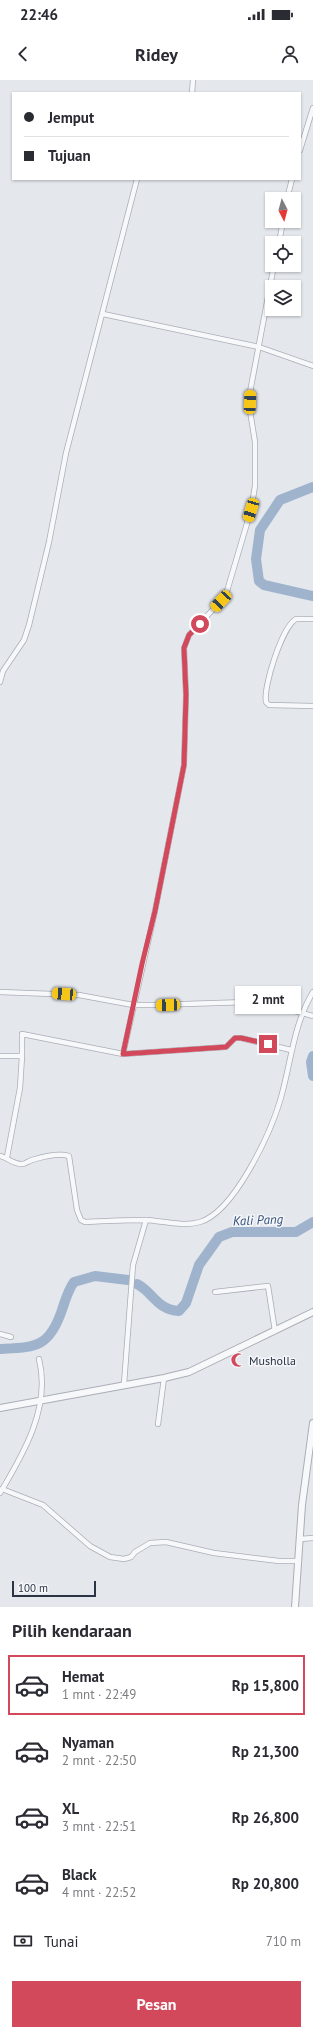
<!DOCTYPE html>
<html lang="id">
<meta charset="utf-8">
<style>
:root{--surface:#fff;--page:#f2f2f3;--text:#2b2b33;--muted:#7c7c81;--line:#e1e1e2;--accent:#d1495b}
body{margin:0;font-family:"PT Sans",sans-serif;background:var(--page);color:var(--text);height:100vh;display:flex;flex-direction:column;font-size:15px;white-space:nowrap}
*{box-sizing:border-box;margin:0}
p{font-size:13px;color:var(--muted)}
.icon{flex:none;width:22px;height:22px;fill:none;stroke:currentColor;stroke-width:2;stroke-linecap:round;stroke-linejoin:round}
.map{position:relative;height:1527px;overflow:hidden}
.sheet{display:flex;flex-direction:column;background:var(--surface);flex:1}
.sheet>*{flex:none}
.top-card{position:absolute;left:12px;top:12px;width:289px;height:88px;border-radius:0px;box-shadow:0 1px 3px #0004;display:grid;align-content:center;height:88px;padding:0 12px;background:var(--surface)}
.needle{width:26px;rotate:174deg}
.controls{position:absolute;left:265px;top:112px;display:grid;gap:8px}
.controls a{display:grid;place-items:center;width:36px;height:36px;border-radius:0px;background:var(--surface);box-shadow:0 1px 3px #0004;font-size:20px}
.scale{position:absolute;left:12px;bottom:10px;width:84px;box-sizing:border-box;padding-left:4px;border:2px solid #2b3445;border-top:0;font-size:11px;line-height:14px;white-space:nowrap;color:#2b3445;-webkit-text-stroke:3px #f4f6f9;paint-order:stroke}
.end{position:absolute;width:18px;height:18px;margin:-9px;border:5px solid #d1495b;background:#fff;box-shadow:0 0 0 2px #fff}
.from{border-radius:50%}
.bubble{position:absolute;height:28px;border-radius:0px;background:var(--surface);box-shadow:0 1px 3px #0004;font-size:13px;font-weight:800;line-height:28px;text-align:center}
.car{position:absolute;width:12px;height:24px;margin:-12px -6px;border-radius:5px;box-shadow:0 0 3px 1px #0007;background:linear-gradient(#f5c518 24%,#345 0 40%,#f5c518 0 76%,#345 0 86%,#f5c518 0)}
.top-card b{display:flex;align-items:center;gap:14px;height:38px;font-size:15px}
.top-card b+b{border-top:1px solid var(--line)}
.top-card i{width:10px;height:10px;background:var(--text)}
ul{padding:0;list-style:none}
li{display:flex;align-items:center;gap:12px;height:60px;margin:0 8px 6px;padding:0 4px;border:2px solid transparent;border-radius:0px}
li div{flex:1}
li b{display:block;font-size:15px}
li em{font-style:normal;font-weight:800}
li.selected{border-color:var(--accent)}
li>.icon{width:36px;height:36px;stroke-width:1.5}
h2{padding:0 12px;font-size:18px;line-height:48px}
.pay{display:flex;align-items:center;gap:10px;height:44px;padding:0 12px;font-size:15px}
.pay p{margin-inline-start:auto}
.button{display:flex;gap:8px;margin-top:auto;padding:8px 12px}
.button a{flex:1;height:46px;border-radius:0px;background:var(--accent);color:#fff;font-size:16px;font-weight:800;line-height:46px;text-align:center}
.status{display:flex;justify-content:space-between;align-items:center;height:28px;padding:0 20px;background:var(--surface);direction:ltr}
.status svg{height:11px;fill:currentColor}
header{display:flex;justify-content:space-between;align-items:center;height:52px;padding:0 12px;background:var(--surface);font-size:18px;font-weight:800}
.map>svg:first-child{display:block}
</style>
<div class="status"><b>22:46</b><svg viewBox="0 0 49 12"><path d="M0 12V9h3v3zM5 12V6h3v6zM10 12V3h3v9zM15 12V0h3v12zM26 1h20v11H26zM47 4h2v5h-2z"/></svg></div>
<header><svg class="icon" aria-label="back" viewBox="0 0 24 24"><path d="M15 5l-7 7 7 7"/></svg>Ridey<svg class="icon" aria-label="person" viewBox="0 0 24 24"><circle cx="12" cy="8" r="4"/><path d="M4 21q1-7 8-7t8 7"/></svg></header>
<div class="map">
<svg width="313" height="1527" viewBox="0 0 313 1527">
<rect width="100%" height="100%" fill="#e4e7ec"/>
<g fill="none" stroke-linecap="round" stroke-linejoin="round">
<g stroke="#9fb4cc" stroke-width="10">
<path d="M313 407 280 420 260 450 256 479 259 501 264 505 313 516"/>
<path d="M313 976 311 982 313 996"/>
<path d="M137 1204C153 1212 157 1230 179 1231L186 1223 199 1185 219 1157 232 1152H296L313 1142"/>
<path d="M0 1269C36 1267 49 1268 62 1230 65 1221 68 1210 74 1202L95 1196 128 1200"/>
</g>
<defs>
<g id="minor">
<path d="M192 13 193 0"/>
<path d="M300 70 313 28"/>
<path d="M287 119 292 99"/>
<path d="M279 163 283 141"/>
<path d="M103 234 259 267 313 286"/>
<path d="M313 539H296C282 547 263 607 266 622L269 625 313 626"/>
<path d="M0 602 3 591 24 560 29 545 49 462 66 373 137 99"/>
<path d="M0 912 79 915 133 925H153L248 922 266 923 313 936"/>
<path d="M123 974 155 831 184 685 186 615 184 568 189 555 221 521 227 511 251 430 255 406V362L250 331V312L274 185"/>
<path d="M0 976H22L20 1008 7 1077"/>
<path d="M22 976V954L123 974 226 967 235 958H241L291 970"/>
<path d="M0 1076C8 1078 15 1085 23 1084 26 1083 29 1081 32 1080 42 1077 60 1073 69 1076L77 1130 81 1140 85 1142C105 1141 126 1140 146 1140 163 1141 184 1147 200 1142 234 1132 270 1054 280 1021 291 984 293 945 313 912"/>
<path d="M215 1212 268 1206 275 1251"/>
<path d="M0 1254 11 1257"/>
<path d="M124 1304 133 1185 146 1140"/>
<path d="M158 1344 164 1298"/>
<path d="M2 1409 43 1425 90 1466 110 1477 124 1479 131 1477 135 1472 150 1463 166 1462 214 1473 279 1481H299"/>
<path d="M0 1413C24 1373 51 1327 39 1279"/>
<path d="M300 1459 313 1458"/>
</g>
<g id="tertiary">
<path d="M0 1328 164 1298 189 1292 313 1232"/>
<path d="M295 1527 302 1425 313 1343"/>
</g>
</defs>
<use href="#minor" stroke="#a9aeb7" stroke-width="6"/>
<use href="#tertiary" stroke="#a9aeb7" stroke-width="8"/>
<use href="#minor" stroke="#f7f8fa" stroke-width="4.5"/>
<use href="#tertiary" stroke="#f7f8fa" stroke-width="6"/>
</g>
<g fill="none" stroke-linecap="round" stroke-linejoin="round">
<path stroke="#d1495b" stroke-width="5" d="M200 544 189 555 184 568 186 615 184 685 155 831 142 884 123 974 226 967 235 958H241L268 964"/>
</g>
<defs>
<symbol id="mosque-bare" viewBox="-9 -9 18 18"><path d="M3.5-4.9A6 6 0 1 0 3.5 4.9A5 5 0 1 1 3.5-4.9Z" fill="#d1495b" stroke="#f4f6f9" stroke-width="2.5" paint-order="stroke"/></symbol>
</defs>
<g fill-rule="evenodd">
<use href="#mosque-bare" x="228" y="1270" width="20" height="20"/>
</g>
<g text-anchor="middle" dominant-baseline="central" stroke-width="3" stroke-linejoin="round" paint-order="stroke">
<g font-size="12" fill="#2b3445" stroke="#f4f6f9" text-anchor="start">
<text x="249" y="1280">Musholla</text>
</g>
<g font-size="13" font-style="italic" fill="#34527a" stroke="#f4f6f9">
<text transform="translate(258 1140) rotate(-2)">Kali Pang</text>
</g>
</g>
</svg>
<div class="controls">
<a><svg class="needle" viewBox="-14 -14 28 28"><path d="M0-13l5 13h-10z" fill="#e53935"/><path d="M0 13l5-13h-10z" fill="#7c7c81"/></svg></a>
<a><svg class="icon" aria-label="locate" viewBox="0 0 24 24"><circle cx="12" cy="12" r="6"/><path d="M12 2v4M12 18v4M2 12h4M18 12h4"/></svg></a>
<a><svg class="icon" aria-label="layers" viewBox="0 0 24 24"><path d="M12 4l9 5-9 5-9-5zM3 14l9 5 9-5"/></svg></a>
</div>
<div class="scale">100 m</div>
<i class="end from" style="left:200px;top:544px"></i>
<i class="end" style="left:268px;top:964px"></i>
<div class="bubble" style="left:235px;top:906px;width:66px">2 mnt</div>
<i class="car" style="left:250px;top:322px;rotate:2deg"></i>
<i class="car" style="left:251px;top:430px;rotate:197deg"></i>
<i class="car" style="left:221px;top:521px;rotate:223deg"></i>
<i class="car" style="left:64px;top:914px;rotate:274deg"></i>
<i class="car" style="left:168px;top:925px;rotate:268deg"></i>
<div class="top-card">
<b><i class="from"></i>Jemput</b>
<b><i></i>Tujuan</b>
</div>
</div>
<section class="sheet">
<h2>Pilih kendaraan</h2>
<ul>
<li class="selected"><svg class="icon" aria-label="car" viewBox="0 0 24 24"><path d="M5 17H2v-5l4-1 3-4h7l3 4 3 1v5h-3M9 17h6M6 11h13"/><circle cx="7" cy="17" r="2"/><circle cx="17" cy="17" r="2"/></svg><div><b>Hemat</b><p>1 mnt · 22:49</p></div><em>Rp 15,800</em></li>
<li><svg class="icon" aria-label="car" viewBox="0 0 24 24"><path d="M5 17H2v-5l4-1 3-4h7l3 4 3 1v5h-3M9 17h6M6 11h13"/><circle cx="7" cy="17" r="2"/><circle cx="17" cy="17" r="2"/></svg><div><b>Nyaman</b><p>2 mnt · 22:50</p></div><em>Rp 21,300</em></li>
<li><svg class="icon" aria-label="car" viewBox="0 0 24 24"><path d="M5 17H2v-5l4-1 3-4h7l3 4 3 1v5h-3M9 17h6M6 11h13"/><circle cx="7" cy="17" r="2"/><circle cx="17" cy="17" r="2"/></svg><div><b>XL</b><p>3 mnt · 22:51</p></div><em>Rp 26,800</em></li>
<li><svg class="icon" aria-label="car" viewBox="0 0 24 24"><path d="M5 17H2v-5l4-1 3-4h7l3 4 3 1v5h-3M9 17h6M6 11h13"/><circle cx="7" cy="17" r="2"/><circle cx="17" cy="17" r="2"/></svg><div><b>Black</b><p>4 mnt · 22:52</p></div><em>Rp 20,800</em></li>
</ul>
<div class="pay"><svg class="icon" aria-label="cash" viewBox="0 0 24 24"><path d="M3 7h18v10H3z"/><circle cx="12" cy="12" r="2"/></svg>Tunai<p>710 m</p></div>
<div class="button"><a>Pesan</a></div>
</section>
